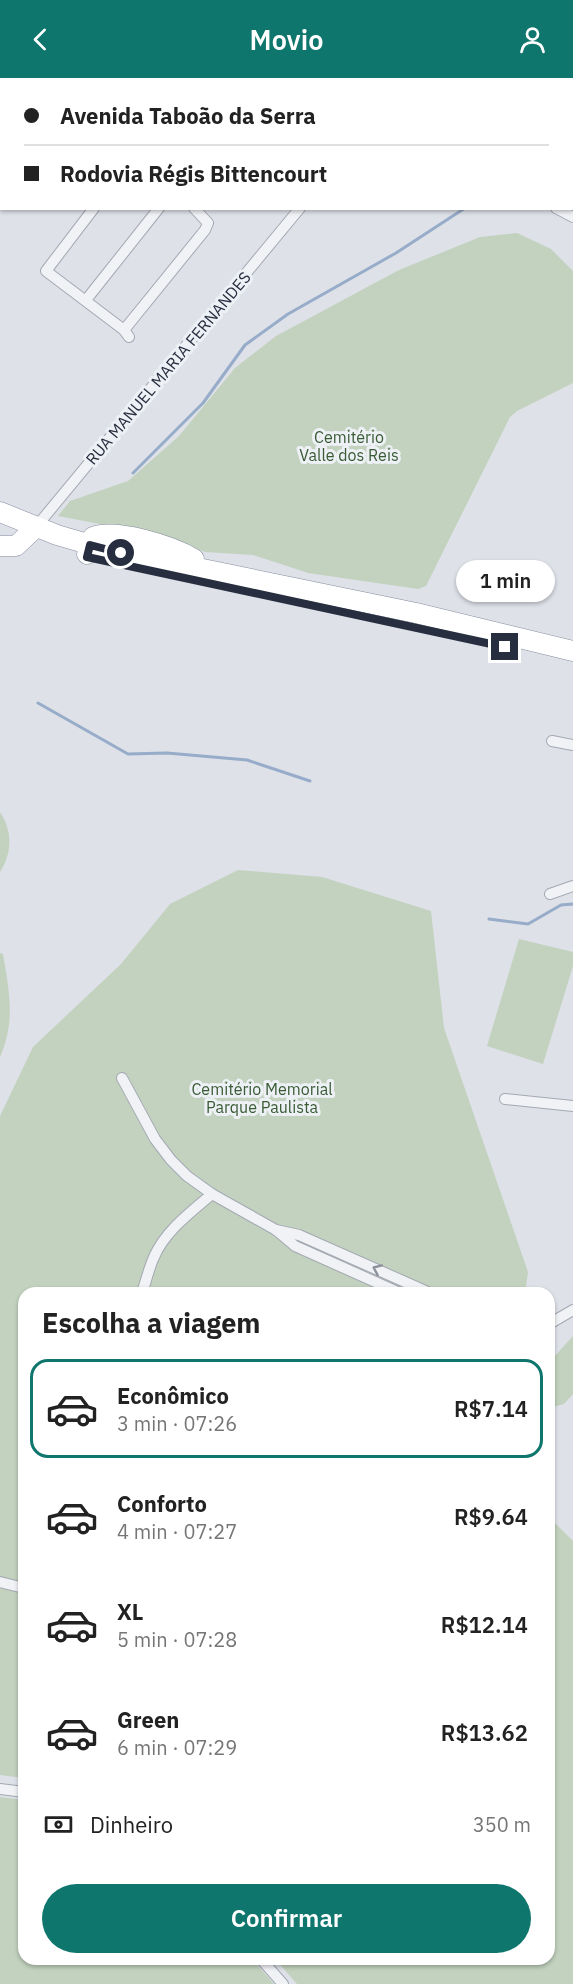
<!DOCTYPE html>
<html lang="pt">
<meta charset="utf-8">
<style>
:root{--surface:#fff;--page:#f2f2f2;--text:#222;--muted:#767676;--line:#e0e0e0;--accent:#0f766e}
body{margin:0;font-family:"IBM Plex Sans",sans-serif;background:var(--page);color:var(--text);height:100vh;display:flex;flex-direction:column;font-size:22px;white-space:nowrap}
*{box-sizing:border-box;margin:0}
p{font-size:20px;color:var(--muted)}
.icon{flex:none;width:33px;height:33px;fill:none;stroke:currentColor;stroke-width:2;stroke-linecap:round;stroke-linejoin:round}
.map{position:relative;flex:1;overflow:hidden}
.panel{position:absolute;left:18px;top:1209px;width:537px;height:678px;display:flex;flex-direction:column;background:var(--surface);border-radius:18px;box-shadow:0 2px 4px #0004}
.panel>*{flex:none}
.banner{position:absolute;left:0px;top:0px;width:573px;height:132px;box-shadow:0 2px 4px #0004;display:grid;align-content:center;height:132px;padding:0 24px;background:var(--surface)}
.end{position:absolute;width:27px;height:27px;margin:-14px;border:8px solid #272e3f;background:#fff;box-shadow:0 0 0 3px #fff}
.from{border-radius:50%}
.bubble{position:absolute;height:42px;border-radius:21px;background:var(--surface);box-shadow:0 2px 4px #0004;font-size:20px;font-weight:600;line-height:42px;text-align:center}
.banner b{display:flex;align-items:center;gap:21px;height:57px;font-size:22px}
.banner b+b{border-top:2px solid var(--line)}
.banner i{width:15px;height:15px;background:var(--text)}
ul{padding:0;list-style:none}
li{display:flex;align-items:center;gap:18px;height:99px;margin:0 12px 9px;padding:0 12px;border:3px solid transparent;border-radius:18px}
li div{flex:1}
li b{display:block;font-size:22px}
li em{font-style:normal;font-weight:600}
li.active{border-color:var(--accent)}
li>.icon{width:54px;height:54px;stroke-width:1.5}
h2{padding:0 24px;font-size:27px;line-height:72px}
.pay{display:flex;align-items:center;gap:15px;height:66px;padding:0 24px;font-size:22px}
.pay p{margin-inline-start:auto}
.primary-button{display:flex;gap:12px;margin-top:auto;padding:12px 24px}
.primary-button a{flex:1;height:69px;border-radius:36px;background:var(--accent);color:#fff;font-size:24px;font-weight:600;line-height:69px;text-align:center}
header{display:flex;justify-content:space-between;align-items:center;height:78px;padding:0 24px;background:var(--accent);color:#fff;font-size:27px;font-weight:600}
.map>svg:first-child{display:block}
</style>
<header><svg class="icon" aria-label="back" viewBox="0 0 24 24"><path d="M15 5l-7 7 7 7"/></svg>Movio<svg class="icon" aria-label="person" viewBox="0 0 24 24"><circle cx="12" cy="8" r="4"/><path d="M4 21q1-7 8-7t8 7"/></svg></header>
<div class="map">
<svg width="573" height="1906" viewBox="0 0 573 1906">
<rect width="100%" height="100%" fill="#dee1e8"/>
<g fill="#c2d2be">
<path d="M517 155 551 171 573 193V305L517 333 510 339 426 508 418 511 308 495 253 477 205 474 157 457 58 438 70 423 128 403 179 358 235 290 276 258 399 192 480 159Z"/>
<path d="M0 734C13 754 12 775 0 794Z"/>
<path d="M238 792 322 799 431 833 444 950 528 1194 525 1215H24V1700L0 1697V1038L33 969 121 886 170 826Z"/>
<path d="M519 861 573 874V888L543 986 487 968Z"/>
<path d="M0 875 3 876C9 912 16 943 0 979Z"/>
<path d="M573 1258V1316L564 1326 549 1330V1281L555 1278Z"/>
<path d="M549 1439 573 1463V1906H297L275 1881H549Z"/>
<path d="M0 1719 24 1722V1881H252L274 1906H0Z"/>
</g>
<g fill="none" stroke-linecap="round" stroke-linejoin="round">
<g stroke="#97acc9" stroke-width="3">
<path d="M572 18 573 17"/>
<path d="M133 395 203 325 245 267 288 236 396 175 465 130"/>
<path d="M38 625 128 676 167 675 247 682 310 703"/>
<path d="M489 841 528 846 561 827 573 826"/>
</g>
<defs>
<g id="street">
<path d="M41 0 42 2"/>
<path d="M260 0 262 2"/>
<path d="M473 0V2"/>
<path d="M116 2 117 0"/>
<path d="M213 2 214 0"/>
<path d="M316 2 318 0"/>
<path d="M404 2 405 0"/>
<path d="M572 46 573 44"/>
<path d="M572 82 573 83"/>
<path d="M94 130 46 193 124 252 129 259"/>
<path d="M556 130 573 139"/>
<path d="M86 222 159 130"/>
<path d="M124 252 205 152 208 145 194 130"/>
<path d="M36 449 300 130"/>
<path d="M552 663 573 667"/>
<path d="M550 816 573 808"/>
<path d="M122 1000 155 1061 171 1082 187 1098 212 1116 276 1152 295 1168 400 1215"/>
<path d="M505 1021 573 1028"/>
<path d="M276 1152 299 1157 430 1215"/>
<path d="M142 1215C146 1203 149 1190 154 1179 165 1153 191 1134 212 1116"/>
<path d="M549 1246 573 1232"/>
<path d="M0 1504 24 1510"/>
<path d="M0 1711 24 1714"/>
<path d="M261 1881 283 1906"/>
</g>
<g id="highway">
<path d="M0 434 57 457 105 471 416 535 573 573"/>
<path d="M0 468H16L36 449"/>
<path d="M87 476 93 459C116 450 172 468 194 481"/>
</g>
</defs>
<use href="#street" stroke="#a3a8b2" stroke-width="12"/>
<use href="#highway" stroke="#858d9f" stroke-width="21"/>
<use href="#street" stroke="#f0f2f6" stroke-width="10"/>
<use href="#highway" stroke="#fff" stroke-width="20"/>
</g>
<defs><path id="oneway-chevron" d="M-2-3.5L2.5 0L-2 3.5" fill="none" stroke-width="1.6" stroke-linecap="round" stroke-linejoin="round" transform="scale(1.5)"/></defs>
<use stroke="#8c909a" href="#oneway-chevron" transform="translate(377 1191) rotate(-156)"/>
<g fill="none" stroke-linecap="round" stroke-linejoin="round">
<path stroke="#272e3f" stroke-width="8" d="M121 475 90 467 87 479 505 569"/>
</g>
<g text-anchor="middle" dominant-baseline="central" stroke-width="6" stroke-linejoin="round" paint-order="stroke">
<g font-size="16" fill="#272e3f" stroke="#edf0f5">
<text transform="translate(168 290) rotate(-50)">RUA MANUEL MARIA FERNANDES</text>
</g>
<g font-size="16" fill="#395b34" stroke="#edf0f5">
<text x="349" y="359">Cemitério<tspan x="349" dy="18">Valle dos Reis</tspan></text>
<text x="262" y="1011">Cemitério Memorial<tspan x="262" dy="18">Parque Paulista</tspan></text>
</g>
</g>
</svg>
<i class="end from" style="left:121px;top:475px"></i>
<i class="end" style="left:505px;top:569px"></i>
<div class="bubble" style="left:456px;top:482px;width:99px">1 min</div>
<div class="banner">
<b><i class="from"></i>Avenida Taboão da Serra</b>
<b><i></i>Rodovia Régis Bittencourt</b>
</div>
<section class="panel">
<h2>Escolha a viagem</h2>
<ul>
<li class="active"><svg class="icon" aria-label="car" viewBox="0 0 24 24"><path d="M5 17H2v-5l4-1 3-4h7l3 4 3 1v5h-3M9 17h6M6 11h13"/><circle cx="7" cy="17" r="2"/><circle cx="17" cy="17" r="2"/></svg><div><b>Econômico</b><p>3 min · 07:26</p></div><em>R$7.14</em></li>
<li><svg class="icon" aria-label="car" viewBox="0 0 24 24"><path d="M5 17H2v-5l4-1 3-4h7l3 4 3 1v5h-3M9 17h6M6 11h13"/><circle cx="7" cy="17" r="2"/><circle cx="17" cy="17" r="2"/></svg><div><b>Conforto</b><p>4 min · 07:27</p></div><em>R$9.64</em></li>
<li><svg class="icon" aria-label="car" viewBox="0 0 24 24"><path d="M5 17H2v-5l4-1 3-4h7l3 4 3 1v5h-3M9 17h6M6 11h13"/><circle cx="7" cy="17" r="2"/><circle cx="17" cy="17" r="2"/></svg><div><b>XL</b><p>5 min · 07:28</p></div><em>R$12.14</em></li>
<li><svg class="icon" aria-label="car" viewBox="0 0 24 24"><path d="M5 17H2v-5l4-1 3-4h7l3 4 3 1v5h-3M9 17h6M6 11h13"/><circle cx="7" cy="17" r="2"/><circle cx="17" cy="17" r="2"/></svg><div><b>Green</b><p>6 min · 07:29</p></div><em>R$13.62</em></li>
</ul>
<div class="pay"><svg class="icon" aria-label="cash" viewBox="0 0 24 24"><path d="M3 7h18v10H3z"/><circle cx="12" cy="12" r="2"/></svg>Dinheiro<p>350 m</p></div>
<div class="primary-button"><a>Confirmar</a></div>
</section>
</div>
